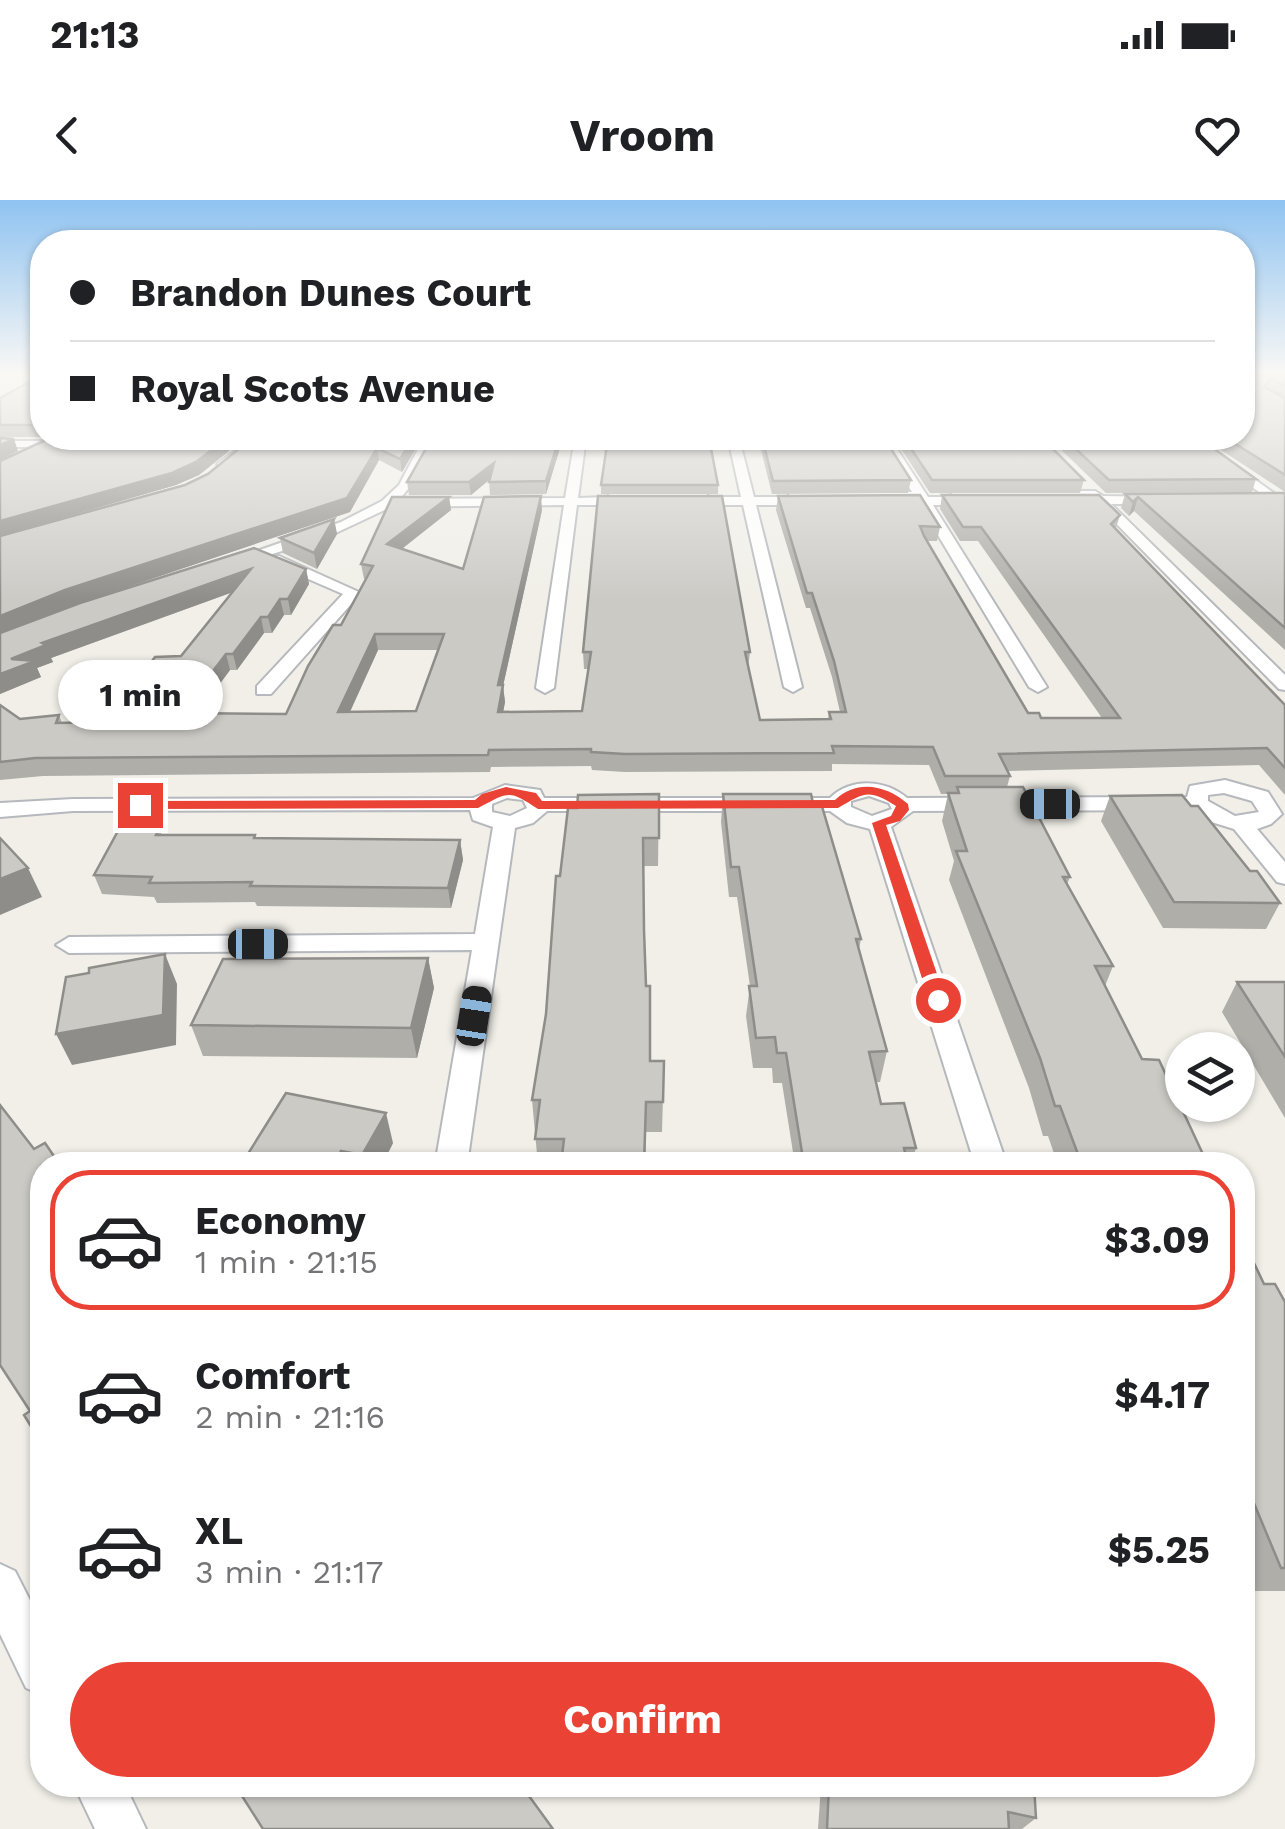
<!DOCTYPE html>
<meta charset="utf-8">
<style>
:root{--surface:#fff;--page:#f6f6f6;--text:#202124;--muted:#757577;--line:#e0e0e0;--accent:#ea4335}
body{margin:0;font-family:"Work Sans",sans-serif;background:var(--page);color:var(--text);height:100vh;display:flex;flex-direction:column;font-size:38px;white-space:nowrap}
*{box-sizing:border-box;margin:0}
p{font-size:32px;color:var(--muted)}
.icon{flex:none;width:55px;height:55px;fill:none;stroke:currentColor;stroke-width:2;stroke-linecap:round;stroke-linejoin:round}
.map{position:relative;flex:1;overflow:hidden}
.panel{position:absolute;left:30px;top:952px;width:1225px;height:645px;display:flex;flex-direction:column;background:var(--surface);border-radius:40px;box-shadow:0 2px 8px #0004}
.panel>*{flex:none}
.hud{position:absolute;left:30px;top:30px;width:1225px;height:220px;border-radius:40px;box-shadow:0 2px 8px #0004;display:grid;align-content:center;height:220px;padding:0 40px;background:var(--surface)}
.controls{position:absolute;left:1165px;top:832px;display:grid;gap:20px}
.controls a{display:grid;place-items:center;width:90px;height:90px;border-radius:50%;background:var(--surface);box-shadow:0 2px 8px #0004;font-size:50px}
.end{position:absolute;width:45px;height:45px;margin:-22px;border:12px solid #ea4335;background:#fff;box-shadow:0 0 0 5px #fff}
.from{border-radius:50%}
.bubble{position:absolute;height:70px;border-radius:35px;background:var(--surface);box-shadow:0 2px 8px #0004;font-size:32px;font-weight:700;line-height:70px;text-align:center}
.car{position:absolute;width:30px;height:60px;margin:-30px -15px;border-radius:12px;box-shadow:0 0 8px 2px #0007;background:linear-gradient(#222 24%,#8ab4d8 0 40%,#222 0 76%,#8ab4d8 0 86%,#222 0)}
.hud b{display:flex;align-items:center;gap:35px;height:95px;font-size:38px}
.hud b+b{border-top:2px solid var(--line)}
.hud i{width:25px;height:25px;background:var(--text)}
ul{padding:18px 0 0;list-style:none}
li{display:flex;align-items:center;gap:30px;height:140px;margin:0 20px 15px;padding:0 20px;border:5px solid transparent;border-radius:40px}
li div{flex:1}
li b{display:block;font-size:38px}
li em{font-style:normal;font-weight:700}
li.on{border-color:var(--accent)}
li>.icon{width:90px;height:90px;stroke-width:1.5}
.action{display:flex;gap:20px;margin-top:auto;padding:20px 40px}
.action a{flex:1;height:115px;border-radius:60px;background:var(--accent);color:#fff;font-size:40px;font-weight:700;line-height:115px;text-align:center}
.status{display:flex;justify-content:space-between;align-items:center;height:70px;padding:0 50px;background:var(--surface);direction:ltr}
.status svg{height:28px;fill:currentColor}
header{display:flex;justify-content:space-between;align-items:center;height:130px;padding:0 40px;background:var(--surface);font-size:45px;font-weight:700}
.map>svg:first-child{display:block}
</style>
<div class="status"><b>21:13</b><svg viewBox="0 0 49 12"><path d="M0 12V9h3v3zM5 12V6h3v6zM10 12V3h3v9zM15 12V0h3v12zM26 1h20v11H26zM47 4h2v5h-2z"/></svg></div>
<header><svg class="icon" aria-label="back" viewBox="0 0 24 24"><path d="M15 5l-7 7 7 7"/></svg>Vroom<svg class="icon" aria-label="heart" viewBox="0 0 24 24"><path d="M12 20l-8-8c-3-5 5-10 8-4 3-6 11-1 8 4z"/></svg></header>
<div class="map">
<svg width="1285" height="1629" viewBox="0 0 1285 1629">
<rect width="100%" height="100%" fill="#f1efe8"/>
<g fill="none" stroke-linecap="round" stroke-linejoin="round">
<defs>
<g id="street">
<path d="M424 238H435L415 280 400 299 565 298 575 238H586L578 298 607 297 612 291H704L709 297H741L728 238H739L754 297H787L792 291 912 292 879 238H890L928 297H954L951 294 957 290 1095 291 1103 296 1166 297 1168 300 1161 304H1111L1285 475V490L1279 489 1097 304H1069L1063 299 980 298 983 301 976 305H933L1047 487 1038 492 1029 487 920 305H889L884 299H816L811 305H756L802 487 793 492 784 487 743 305H684L679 299H636L631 305H577L554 488 545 493 536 488 564 305 391 307 325 338 229 367 222 363 341 322 382 301 399 285Z"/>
<path d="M1185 238H1197L1285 301V311Z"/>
<path d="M0 241H75L81 244 75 247H0Z"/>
<path d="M193 241 244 240 252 248 221 271 217 264 240 247 189 246Z"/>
<path d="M269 356H279L361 393 271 494H257V486L343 394 269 362Z"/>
<path d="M1225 580 1268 592 1282 614 1271 624 1257 629 1285 662V684L1277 682 1234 629 1205 620 1192 610 913 611 891 627 1007 965H975L870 629 847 623 830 611H547L533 623 515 628 467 965H435L472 750 69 753 56 745 69 737 475 734 493 627 473 620 470 610 73 611 0 617V603L73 599 473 598 505 585 540 590 544 598H830C852 577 886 580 907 598L1187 597 1190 586ZM1224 593 1252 601 1259 612 1235 616 1208 601V595ZM869 596 889 603 892 609 872 616 851 607V601ZM507 598 523 600 527 608 510 616 492 612V604Z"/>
<path d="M0 1364 15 1371 42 1424V1495L26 1488 0 1434Z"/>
<path d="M74 1585H125L146 1629H95Z"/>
</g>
</defs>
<use href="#street" stroke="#b5b8bc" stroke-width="4"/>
<use href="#street" fill="#fff" fill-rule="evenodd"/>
</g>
<g fill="#afaea9" fill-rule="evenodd">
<path d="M1242 174H1285V292L1203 238H1242Z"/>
<path d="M42 175V237H0V198Z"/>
<path d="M249 238H422L402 272 379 260 350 312 71 406 39 418 306 369 309 384 291 415H284L272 433H264L237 470H230L198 513 286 514 341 425 366 379H364L361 364 449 297 451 310 402 349 463 369 542 310 503 486 505 502 503 512 582 511 589 469H584L583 452H750L748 468 760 520 828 519 829 512H840L832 477 810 408H806L776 310 778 296 940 327 937 341H927L1028 513 1041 518H1102L978 341H960L940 309 942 295 1120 315 1116 328 1285 505V595L1259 565 1008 571 1010 576 1007 587 1070 677 1067 684 1113 766 1105 786 1142 859 1208 965H1058L1048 936H1043L1029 888 949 680 954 661 942 621 948 594H941L929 565 832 564V571L625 572 592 570 591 566 491 567 490 572 43 576 0 580V505L20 519 59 515 62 523 107 522 181 456 233 392 51 458 53 462 37 468 41 477 0 494V261L229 251 199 275 176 285 4 335 185 285 208 274 250 239ZM378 450H438L416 511 350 512Z"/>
<path d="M432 238H563L546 294 490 295 489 280 471 295H409L407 282Z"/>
<path d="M758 238H884L911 280 908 293 772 294Z"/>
<path d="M894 238H1042L1084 280 1080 293H930Z"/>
<path d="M1049 238H1199L1256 279 1252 292 1106 293Z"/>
<rect x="601" y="285" width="117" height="9"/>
<path d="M1285 293V450L1134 311 1129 316 1121 308 1125 294Z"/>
<path d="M334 319 337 334 317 369 283 353 280 338Z"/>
<path d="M659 594 658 666H644V730L650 861H664L662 932H646L645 965H538L532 900 546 814 560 676 577 608Z"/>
<path d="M723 594 813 603 861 739 859 749 887 851 880 882H876L881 904 916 948 911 965H795L782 883H773L772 868H753L746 816 750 786 737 697H729L721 622Z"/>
<path d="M1110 596 1191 606 1280 703 1266 729 1163 728 1101 621Z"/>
<path d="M159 629 162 635H255L256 638 460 640 463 660 451 708 257 706 255 702 157 703 154 697 102 694 94 675Z"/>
<path d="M428 758 434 788 417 858 203 856 191 825Z"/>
<path d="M1237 782H1285V918L1222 812Z"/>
<path d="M393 943 382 965H241Z"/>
<path d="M1242 1038 1264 1084 1285 1102V1391H1255L1242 1361Z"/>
<path d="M821 1585H1034L1036 1618 1022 1629H818Z"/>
</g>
<g fill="#8f8d8a">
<path d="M413 238H422L402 272 400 259Z"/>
<path d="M559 238H563L546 294V281Z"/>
<path d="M14 239 18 251 0 260V245Z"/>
<path d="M226 239 229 251 199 275 176 285 0 336V321Z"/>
<path d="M377 248 379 260 350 312 71 406 0 434V416Z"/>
<path d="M494 263 495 275 471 295 469 282Z"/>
<path d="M541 296 542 310 503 486 505 502 500 529 498 485Z"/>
<path d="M449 297 451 310 390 358 387 344Z"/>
<path d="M1138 297 1134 311 1129 316 1133 302Z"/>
<path d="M334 319 337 334 317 369 314 353Z"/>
<path d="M251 369 255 384 51 458 53 462 37 468 41 477 0 494V474L11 459 42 443Z"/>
<path d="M306 369 309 384 291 415 288 399Z"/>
<path d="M280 399 284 415 272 433 268 417Z"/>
<path d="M261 417 264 433 237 470 233 454Z"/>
<path d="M375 434 378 450 342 529 338 512Z"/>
<path d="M226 454 230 470 186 530 181 513Z"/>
<path d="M460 640 463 660 451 708 448 688Z"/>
<path d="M28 668 42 697 0 715V679Z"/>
<path d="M165 754 177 784 176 845 72 865 56 834Z"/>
<path d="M428 758 434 788 417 858 411 828Z"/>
<path d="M386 913 393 943 382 965H364L362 955Z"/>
<path d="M341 951 345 965H333Z"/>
</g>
<g fill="#cccac5" stroke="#8f8d8a" stroke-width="2.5" fill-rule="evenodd">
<path d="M1242 174H1285V186L1271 178 1264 187 1285 198V275L1226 238H1242Z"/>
<path d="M42 175V225H0V198Z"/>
<path d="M0 238 14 239 0 245Z"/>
<path d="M252 238H413L400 259 377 248 347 298 65 390 0 416V336L185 285 208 274Z"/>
<path d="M432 238H559L546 281 489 282 494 263 469 282H407Z"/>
<path d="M608 238H709L718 285H601Z"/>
<path d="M762 238H884L911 280 773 281Z"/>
<path d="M904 238H1042L1084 280H932Z"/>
<path d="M1064 238H1199L1256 279 1109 280Z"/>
<path d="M48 239H226L196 262 172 273 0 321V261Z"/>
<path d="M1285 293V428L1138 297 1133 302 1125 294Z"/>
<path d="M920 295 940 327 920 326 924 336 1028 513H1039L1041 518H1120L981 327H963L942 295H1099L1120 315 1111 324 1285 505V568L1267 548 999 554 1010 576H945L933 547 832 546 834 553 625 554 591 552V549L489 550 488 555 35 558 0 562V505L20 519 59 515 56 523 107 522 155 457 181 456 251 369 42 443 46 445 11 459 35 461 0 474V433L80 403 254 348 306 369 288 399H280L268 417H261L233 454H226L181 513 286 514 308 466 333 425H341L373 366 361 364 392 297H449L387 344 463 369 484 297 541 296 498 485H503L498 512 582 511 591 452H583L598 296H722L750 452H745L760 520 831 519 829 512H846L834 461 812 393H807L778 296ZM375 434H444L416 511 338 512Z"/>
<path d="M334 319 314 353 280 338Z"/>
<path d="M957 587H1023L1070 677H1063L1113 766H1095L1142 859 1159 860 1208 965H1082L1060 906H1055L1040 858 956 651H967L948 593H959Z"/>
<path d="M659 594V638H643L644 730 646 786H650V861H664L663 902H646L644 965H561L564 939H535L540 900H532L546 814 556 676H560L568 608H577L578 595Z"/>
<path d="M723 594H811L813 603H821L861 739H856L887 851 869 852 881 904 904 903 916 948H904L908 965H804L786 853H777L775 837 756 838 749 786H757L739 667H731Z"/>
<path d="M1182 595 1191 606H1198L1250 671H1257L1280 703 1174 702 1110 596Z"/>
<path d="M159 629 156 635H255L254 638 460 640 448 688 250 686 252 682 149 683 152 677 94 675 118 631Z"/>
<path d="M0 638 28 668 0 679Z"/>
<path d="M165 754 163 815 56 834 66 777 89 773V768Z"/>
<path d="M428 758 411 828 191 825 223 759Z"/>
<path d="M1237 782H1285V857Z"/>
<path d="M286 893 386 913 362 955 341 951 333 965H241Z"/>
<path d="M0 905 34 949 45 943 60 965H42V1244L24 1215 30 1211 0 1165Z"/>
<path d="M1242 1038 1264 1084H1275L1285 1102V1368H1281L1248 1289H1242Z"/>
<path d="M235 1585H521L553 1629H263Z"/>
<path d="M829 1585H1034L1036 1618 1008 1612 1009 1629H827Z"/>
</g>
<linearGradient id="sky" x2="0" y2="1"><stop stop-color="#8fc3f1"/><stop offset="0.43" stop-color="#f9f8f5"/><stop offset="1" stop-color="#f9f8f5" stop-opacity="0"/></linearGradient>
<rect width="1285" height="402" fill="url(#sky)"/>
<path fill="#ea4335" d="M506 587 536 593 542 601 835 600C857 579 886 585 908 604L909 610 900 621 886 625 946 800 938 806 929 800 872 623 891 616 896 606C868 588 864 593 838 608L538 609C509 590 510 591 478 608L140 609 133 605 140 601 475 600 482 594Z"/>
</svg>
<div class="controls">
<a><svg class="icon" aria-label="layers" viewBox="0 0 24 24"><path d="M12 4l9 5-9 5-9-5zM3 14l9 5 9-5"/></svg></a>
</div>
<i class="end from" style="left:938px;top:800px"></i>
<i class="end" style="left:140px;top:605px"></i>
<div class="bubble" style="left:58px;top:460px;width:165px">1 min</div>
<i class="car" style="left:1050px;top:604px;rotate:270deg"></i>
<i class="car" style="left:258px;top:744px;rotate:90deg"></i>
<i class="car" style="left:474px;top:816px;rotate:9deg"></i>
<div class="hud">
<b><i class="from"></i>Brandon Dunes Court</b>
<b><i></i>Royal Scots Avenue</b>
</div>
<section class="panel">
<ul>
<li class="on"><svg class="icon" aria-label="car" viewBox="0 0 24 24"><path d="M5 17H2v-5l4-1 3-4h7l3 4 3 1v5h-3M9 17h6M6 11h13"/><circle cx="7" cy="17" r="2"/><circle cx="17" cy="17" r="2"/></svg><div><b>Economy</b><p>1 min · 21:15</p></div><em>$3.09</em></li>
<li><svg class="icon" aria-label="car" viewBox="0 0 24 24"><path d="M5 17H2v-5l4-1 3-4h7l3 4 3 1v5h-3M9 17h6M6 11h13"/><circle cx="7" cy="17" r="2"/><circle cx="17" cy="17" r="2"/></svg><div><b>Comfort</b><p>2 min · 21:16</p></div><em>$4.17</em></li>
<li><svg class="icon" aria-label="car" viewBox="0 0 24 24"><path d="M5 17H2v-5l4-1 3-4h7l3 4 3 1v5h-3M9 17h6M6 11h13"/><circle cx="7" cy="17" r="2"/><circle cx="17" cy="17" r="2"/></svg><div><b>XL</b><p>3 min · 21:17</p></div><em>$5.25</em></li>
</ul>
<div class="action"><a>Confirm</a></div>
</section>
</div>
